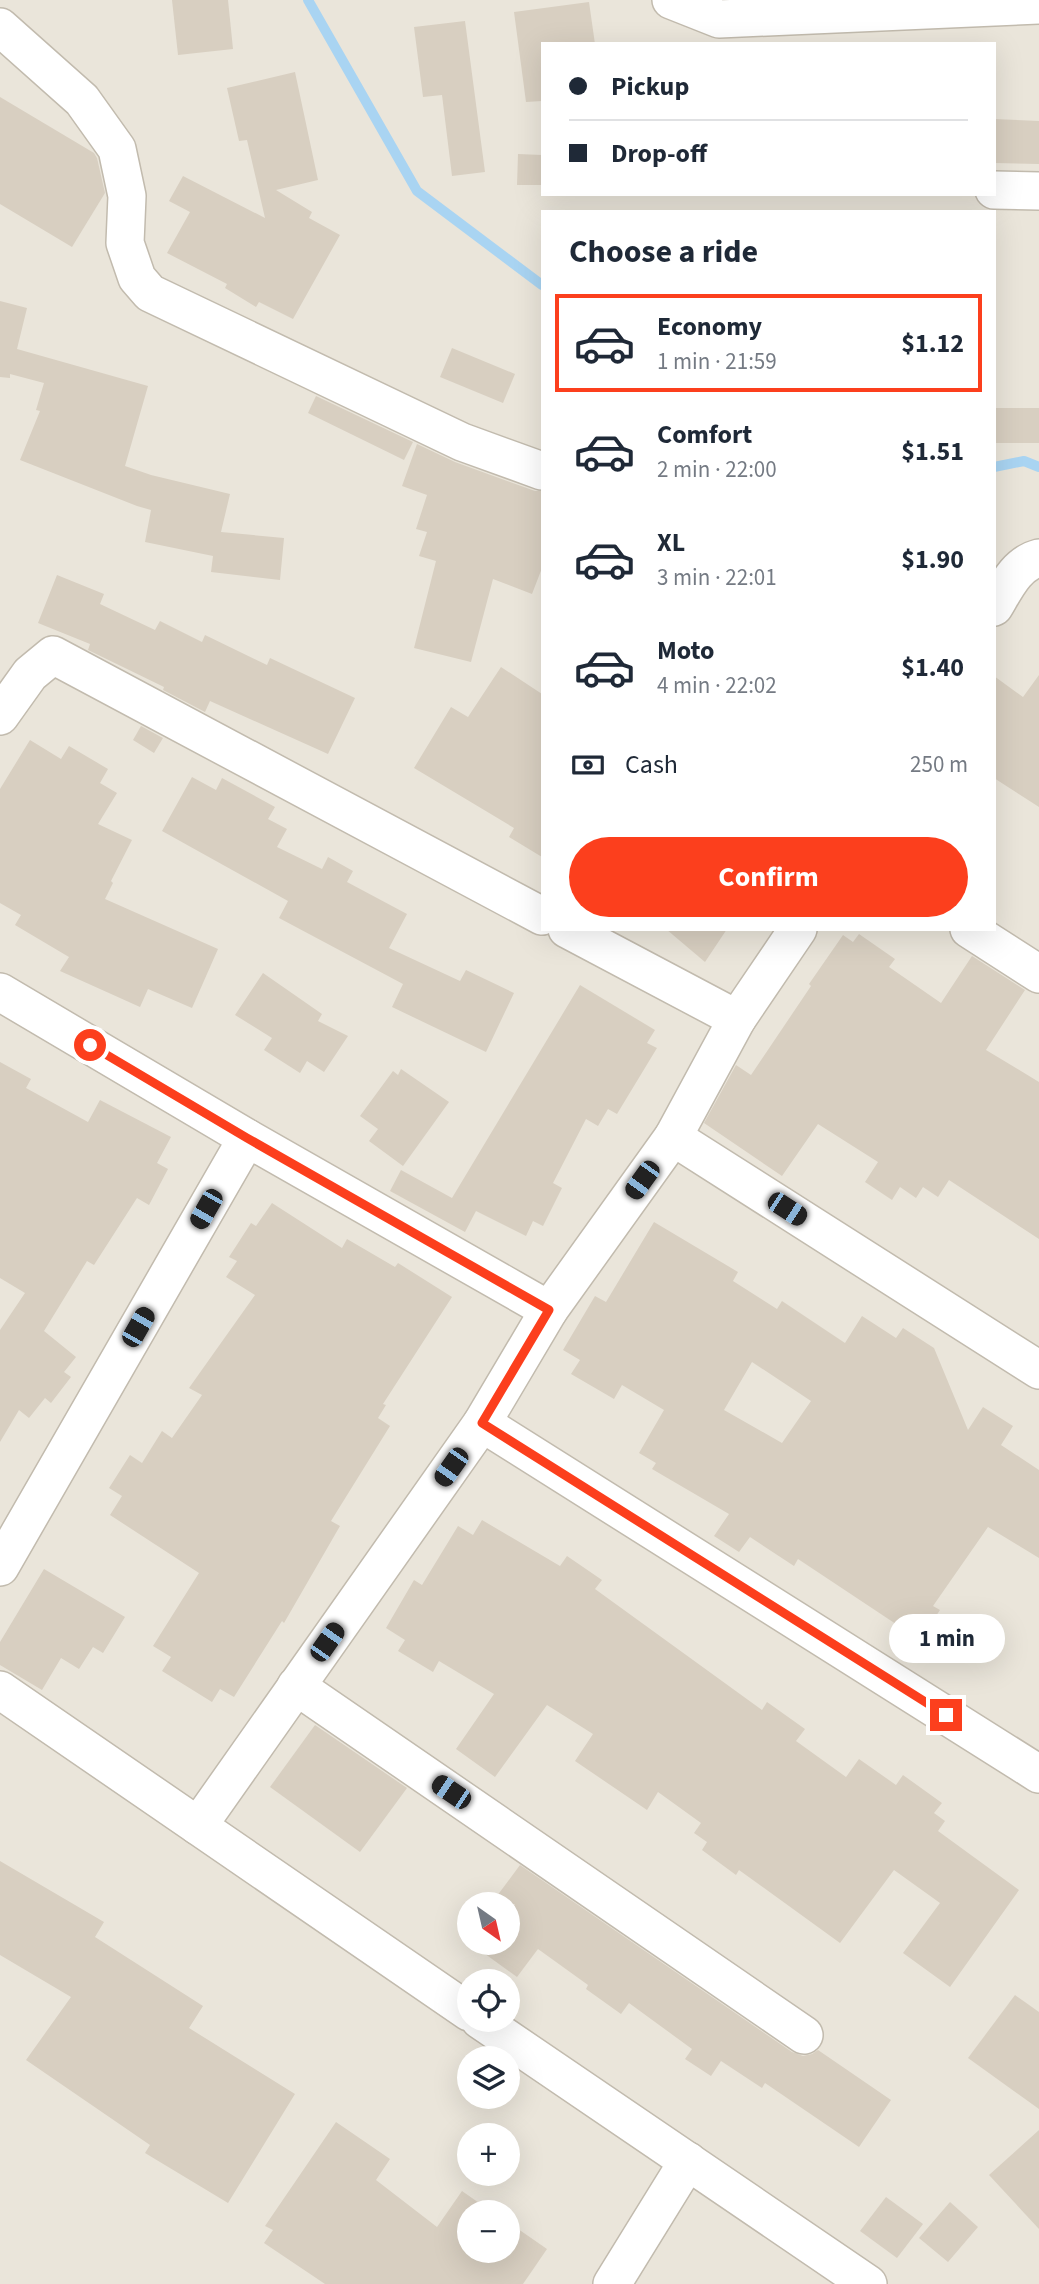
<!DOCTYPE html>
<meta charset="utf-8">
<style>
:root{--surface:#fff;--page:#f2f2f3;--text:#1f2937;--muted:#747a83;--line:#e0e1e3;--accent:#fc3f1d}
body{margin:0;font-family:"Source Sans 3",sans-serif;background:var(--page);color:var(--text);height:100vh;display:flex;flex-direction:column;font-size:26px;white-space:nowrap}
*{box-sizing:border-box;margin:0}
p{font-size:23px;color:var(--muted)}
.icon{flex:none;width:38px;height:38px;fill:none;stroke:currentColor;stroke-width:2;stroke-linecap:round;stroke-linejoin:round}
.map{position:relative;flex:1;overflow:hidden}
.details{position:absolute;left:541px;top:210px;width:455px;height:721px;display:flex;flex-direction:column;background:var(--surface);border-radius:0px;box-shadow:0 7px 28px #0002}
.details>*{flex:none}
.top-card{position:absolute;left:541px;top:42px;width:455px;height:154px;border-radius:0px;box-shadow:0 7px 28px #0002;display:grid;align-content:center;height:154px;padding:0 28px;background:var(--surface)}
.needle{width:46px;rotate:146deg}
.buttons{position:absolute;left:457px;top:1892px;display:grid;gap:14px}
.buttons a{display:grid;place-items:center;width:63px;height:63px;border-radius:50%;background:var(--surface);box-shadow:0 7px 28px #0002;font-size:35px}
.end{position:absolute;width:32px;height:32px;margin:-16px;border:9px solid #fc3f1d;background:#fff;box-shadow:0 0 0 4px #fff}
.from{border-radius:50%}
.bubble{position:absolute;height:49px;border-radius:24px;background:var(--surface);box-shadow:0 7px 28px #0002;font-size:23px;font-weight:700;line-height:49px;text-align:center}
.car{position:absolute;width:21px;height:42px;margin:-21px -10px;border-radius:9px;box-shadow:0 0 5px 2px #0007;background:linear-gradient(#222 24%,#8ab4d8 0 40%,#222 0 76%,#8ab4d8 0 86%,#222 0)}
.top-card b{display:flex;align-items:center;gap:24px;height:66px;font-size:26px}
.top-card b+b{border-top:2px solid var(--line)}
.top-card i{width:18px;height:18px;background:var(--text)}
ul{padding:0;list-style:none}
li{display:flex;align-items:center;gap:21px;height:98px;margin:0 14px 10px;padding:0 14px;border:4px solid transparent;border-radius:0px}
li div{flex:1}
li b{display:block;font-size:26px}
li em{font-style:normal;font-weight:700}
li.selected{border-color:var(--accent)}
li>.icon{width:63px;height:63px;stroke-width:1.5}
h2{padding:0 28px;font-size:32px;line-height:84px}
.pay{display:flex;align-items:center;gap:18px;height:77px;padding:0 28px;font-size:26px}
.pay p{margin-inline-start:auto}
.action{display:flex;gap:14px;margin-top:auto;padding:14px 28px}
.action a{flex:1;height:80px;border-radius:42px;background:var(--accent);color:#fff;font-size:28px;font-weight:700;line-height:80px;text-align:center}
.map>svg:first-child{display:block}
</style>
<div class="map">
<svg width="1039" height="2284" viewBox="0 0 1039 2284">
<rect width="100%" height="100%" fill="#f6f3ec"/>
<path fill="#eae5da" fill-rule="evenodd" d="M0 0H1039V2284H0ZM542 44H994V194H542ZM542 212H994V929H542ZM469 1904H508V1942H469ZM469 1981H508V2020H469ZM469 2058H508V2096H469ZM469 2135H508V2174H469ZM469 2212H508V2250H469Z"/>
<g fill="none" stroke-linecap="round" stroke-linejoin="round">
<g stroke="#a9d4f2" stroke-width="10">
<path d="M308 0 417 191 542 285"/>
<path d="M994 467 1024 461 1039 467"/>
</g>
</g>
<g fill="#d8cfc1" fill-rule="evenodd">
<path d="M172 0H228L233 49 178 55Z"/>
<path d="M589 2 595 44H542V101L526 102 514 12Z"/>
<path d="M465 21 485 172 452 176 442 95 423 97 414 27Z"/>
<path d="M295 72 318 180 276 190 312 212 309 218 340 235 293 319 259 302 256 307 225 288 227 284 167 253 190 212 169 201 183 176 265 218 247 140 239 141 227 88Z"/>
<path d="M0 97 94 153 97 158 105 193 72 247 0 204Z"/>
<path d="M994 119 1039 121V164L994 163Z"/>
<path d="M518 154 542 155V185H517Z"/>
<path d="M0 301 27 308 17 349 148 386 125 466 151 475 230 494 221 532 284 538 280 580 211 572 213 556 145 542 151 510 137 506 20 460 40 411 36 410 44 383 10 374V378L0 377Z"/>
<path d="M452 348 515 374 503 403 440 377Z"/>
<path d="M316 396 413 442 404 460 308 413Z"/>
<rect x="994" y="408" width="45" height="35"/>
<path d="M417 444 455 462 535 491H542V568L532 594 493 579 471 662 414 648 436 561 419 556 427 532 416 529 427 495 402 486Z"/>
<path d="M57 575 104 594 100 604 155 630 160 621 202 642 205 635 267 665 270 658 355 698 328 754 210 701 205 712 163 690 164 687 88 650 90 644 38 623Z"/>
<path d="M501 667 542 694V857L509 837 514 828 414 768 451 707 468 717Z"/>
<path d="M1039 675V807L994 778V676L1023 697Z"/>
<path d="M141 726 163 738 154 753 133 740Z"/>
<path d="M30 740 61 759 69 746 108 769 100 783 117 793 98 824 132 840 111 881 113 883 105 899 218 949 192 1008 148 989 140 1007 60 971 69 957 15 925 21 915 0 903V789Z"/>
<path d="M192 777 216 790 222 778 275 807 268 819 287 829 277 847 322 869 328 857 353 871 347 882 407 914 389 948 460 981 466 970 514 993 486 1052 392 1007 403 984 279 918 288 901 162 831Z"/>
<path d="M666 929H727L705 962Z"/>
<path d="M859 934 895 959 889 967 941 1003 972 956 1025 990 986 1050 1039 1082V1239L949 1180 938 1197 923 1187 916 1198 900 1187 892 1200 865 1182 878 1162 818 1124 782 1176 704 1123 736 1065 751 1075 811 986 809 984 843 935 853 942Z"/>
<path d="M263 973 322 1014 318 1021 348 1036 324 1072 307 1061 300 1073 264 1050 272 1038 235 1015Z"/>
<path d="M580 985 655 1030 647 1043 657 1048 617 1114 608 1109 598 1126 586 1119 553 1183 562 1188 543 1226 533 1221 526 1236 476 1211 465 1232 390 1191 401 1170 452 1198Z"/>
<path d="M0 1062 31 1079 26 1088 88 1122 100 1100 171 1137 157 1163 168 1169 149 1205 137 1198 94 1265 87 1261 44 1331 76 1357 64 1372 71 1377 51 1403 45 1398 29 1418 19 1410 0 1442V1330L25 1293 0 1278Z"/>
<path d="M401 1069 449 1102 403 1166 369 1141 378 1129 360 1116 393 1071 398 1075Z"/>
<path d="M272 1203 342 1248 347 1239 395 1267 398 1263 452 1297 383 1404 386 1405 378 1418 390 1426 331 1521 340 1526 284 1623 282 1621 234 1697 220 1689 212 1702 162 1671 171 1657 153 1646 199 1573 110 1515 122 1496 109 1488 130 1455 142 1463 162 1431 172 1438 202 1395 189 1388 255 1295 226 1277 237 1261 229 1257 251 1223 256 1226Z"/>
<path d="M654 1222 738 1272 733 1281 777 1309 782 1301 845 1343 862 1316 896 1338 903 1328 934 1348 968 1430 983 1407 1013 1426 1001 1445 1039 1470V1558L988 1527 933 1606 940 1610 920 1640 798 1559 794 1566 750 1537 739 1552 714 1536 729 1514 652 1469 656 1463 639 1453 664 1410 622 1385 614 1399 571 1374 580 1360 563 1350 595 1296 606 1302ZM752 1362 811 1401 782 1443 724 1410Z"/>
<path d="M482 1520 560 1566 567 1556 602 1580 595 1589 762 1710 767 1702 805 1729 796 1741 846 1777 859 1759 896 1785 903 1775 942 1803 934 1813 945 1821 938 1831 1019 1890 950 1987 903 1953 940 1903 894 1870 840 1943 739 1870 736 1875 702 1850 707 1842 694 1833 701 1823 658 1792 647 1810 575 1761 593 1734 547 1705 495 1777 456 1749 494 1694 439 1661 433 1672 398 1651 405 1640 386 1628 414 1580 422 1585 458 1526 473 1535Z"/>
<path d="M44 1569 125 1617 103 1653 93 1647 79 1669 61 1658 42 1690 0 1665V1642Z"/>
<path d="M315 1725 407 1788 360 1852 270 1787Z"/>
<path d="M0 1861 104 1922 95 1937 203 2006 189 2028 295 2094 228 2203 145 2153 150 2145 26 2060 71 1997 0 1955Z"/>
<path d="M520 1865 792 2052 803 2056 812 2054 818 2050 891 2100 859 2147 765 2083 762 2088 721 2061 711 2076 685 2059 692 2049 629 2003 621 2014 586 1989 588 1985 538 1949 517 1977 481 1951 487 1942H508V1914L515 1904H491Z"/>
<path d="M1015 1995 1039 2012V2109L968 2058Z"/>
<path d="M336 2122 390 2159 376 2180 437 2227 462 2191 492 2212H469V2250H508V2222L547 2249 523 2284H325L264 2243 273 2230 265 2226Z"/>
<path d="M1039 2130V2229L989 2175Z"/>
<path d="M886 2197 923 2224 897 2258 860 2231Z"/>
<path d="M950 2202 978 2227 948 2262 919 2238Z"/>
</g>
<g fill="none" stroke-linecap="round" stroke-linejoin="round">
<defs>
<g id="minor">
<path d="M671 0 719 19 1039 5"/>
<path d="M0 27 82 100 117 149 127 196 125 243 137 278 150 293 462 442 542 471"/>
<path d="M994 190 1039 191"/>
<path d="M994 607C1006 587 1016 564 1039 558"/>
<path d="M0 716 30 674 53 655 542 916"/>
<path d="M567 929 737 1019"/>
<path d="M969 929 1039 974"/>
<path d="M0 992 247 1138 549 1310"/>
<path d="M673 1137 1039 1370"/>
<path d="M482 1423 1039 1774"/>
<path d="M0 1567 247 1138"/>
<path d="M296 1686 804 2035"/>
<path d="M0 1690 469 2012"/>
<path d="M198 1826 482 1423 549 1310 673 1137 737 1019 798 929"/>
<path d="M480 2020 868 2284"/>
<path d="M612 2284 688 2161"/>
</g>
</defs>
<use href="#minor" stroke="#c2bbae" stroke-width="40"/>
<use href="#minor" stroke="#fff" stroke-width="37"/>
</g>
<g fill="none" stroke-linecap="round" stroke-linejoin="round">
<path stroke="#fc3f1d" stroke-width="9" d="M90 1045 247 1138 549 1310 482 1423 946 1715"/>
</g>
</svg>
<div class="buttons">
<a><svg class="needle" viewBox="-14 -14 28 28"><path d="M0-13l5 13h-10z" fill="#e53935"/><path d="M0 13l5-13h-10z" fill="#747a83"/></svg></a>
<a><svg class="icon" aria-label="locate" viewBox="0 0 24 24"><circle cx="12" cy="12" r="6"/><path d="M12 2v4M12 18v4M2 12h4M18 12h4"/></svg></a>
<a><svg class="icon" aria-label="layers" viewBox="0 0 24 24"><path d="M12 4l9 5-9 5-9-5zM3 14l9 5 9-5"/></svg></a>
<a>+</a>
<a>−</a>
</div>
<i class="end from" style="left:90px;top:1045px"></i>
<i class="end" style="left:946px;top:1715px"></i>
<div class="bubble" style="left:889px;top:1614px;width:116px">1 min</div>
<i class="car" style="left:642px;top:1180px;rotate:216deg"></i>
<i class="car" style="left:206px;top:1209px;rotate:210deg"></i>
<i class="car" style="left:787px;top:1209px;rotate:123deg"></i>
<i class="car" style="left:138px;top:1327px;rotate:30deg"></i>
<i class="car" style="left:451px;top:1467px;rotate:215deg"></i>
<i class="car" style="left:327px;top:1642px;rotate:35deg"></i>
<i class="car" style="left:451px;top:1792px;rotate:304deg"></i>
<div class="top-card">
<b><i class="from"></i>Pickup</b>
<b><i></i>Drop-off</b>
</div>
<section class="details">
<h2>Choose a ride</h2>
<ul>
<li class="selected"><svg class="icon" aria-label="car" viewBox="0 0 24 24"><path d="M5 17H2v-5l4-1 3-4h7l3 4 3 1v5h-3M9 17h6M6 11h13"/><circle cx="7" cy="17" r="2"/><circle cx="17" cy="17" r="2"/></svg><div><b>Economy</b><p>1 min · 21:59</p></div><em>$1.12</em></li>
<li><svg class="icon" aria-label="car" viewBox="0 0 24 24"><path d="M5 17H2v-5l4-1 3-4h7l3 4 3 1v5h-3M9 17h6M6 11h13"/><circle cx="7" cy="17" r="2"/><circle cx="17" cy="17" r="2"/></svg><div><b>Comfort</b><p>2 min · 22:00</p></div><em>$1.51</em></li>
<li><svg class="icon" aria-label="car" viewBox="0 0 24 24"><path d="M5 17H2v-5l4-1 3-4h7l3 4 3 1v5h-3M9 17h6M6 11h13"/><circle cx="7" cy="17" r="2"/><circle cx="17" cy="17" r="2"/></svg><div><b>XL</b><p>3 min · 22:01</p></div><em>$1.90</em></li>
<li><svg class="icon" aria-label="car" viewBox="0 0 24 24"><path d="M5 17H2v-5l4-1 3-4h7l3 4 3 1v5h-3M9 17h6M6 11h13"/><circle cx="7" cy="17" r="2"/><circle cx="17" cy="17" r="2"/></svg><div><b>Moto</b><p>4 min · 22:02</p></div><em>$1.40</em></li>
</ul>
<div class="pay"><svg class="icon" aria-label="cash" viewBox="0 0 24 24"><path d="M3 7h18v10H3z"/><circle cx="12" cy="12" r="2"/></svg>Cash<p>250 m</p></div>
<div class="action"><a>Confirm</a></div>
</section>
</div>
